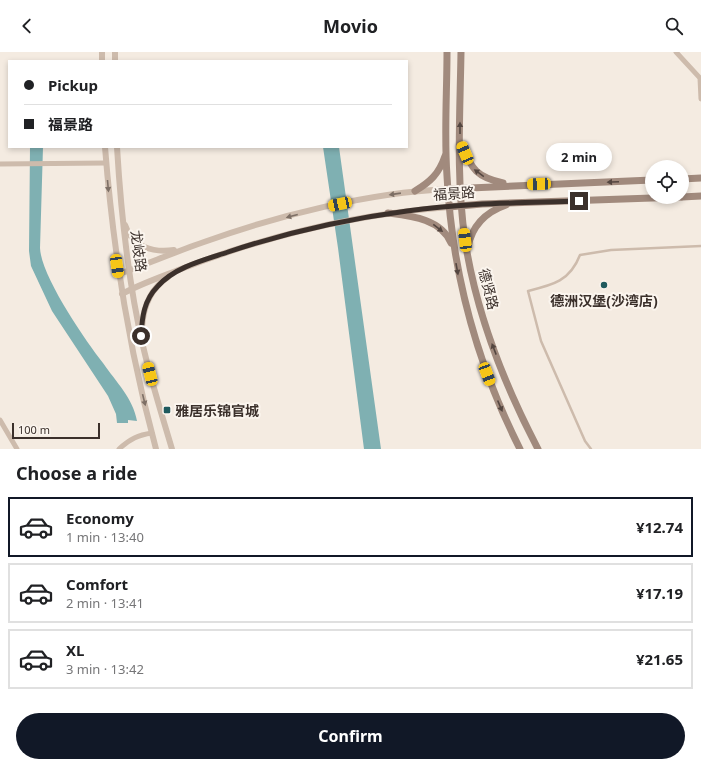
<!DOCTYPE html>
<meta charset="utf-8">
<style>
:root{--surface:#fff;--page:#f6f6f6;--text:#202124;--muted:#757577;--line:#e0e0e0;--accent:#111827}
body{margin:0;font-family:"Noto Sans","Noto Sans SC",sans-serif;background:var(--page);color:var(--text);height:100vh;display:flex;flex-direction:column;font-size:15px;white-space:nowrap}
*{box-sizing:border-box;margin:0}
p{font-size:13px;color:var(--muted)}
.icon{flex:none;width:22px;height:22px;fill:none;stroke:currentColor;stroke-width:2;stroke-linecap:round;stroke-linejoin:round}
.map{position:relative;height:397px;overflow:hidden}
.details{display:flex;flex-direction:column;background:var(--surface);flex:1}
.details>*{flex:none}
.guide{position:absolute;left:8px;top:8px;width:400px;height:88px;border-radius:0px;box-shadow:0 2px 6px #0003;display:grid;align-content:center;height:88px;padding:0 16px;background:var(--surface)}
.controls{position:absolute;left:645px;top:108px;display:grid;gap:8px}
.controls a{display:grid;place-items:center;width:44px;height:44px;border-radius:50%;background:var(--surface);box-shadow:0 2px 6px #0003;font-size:20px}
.scale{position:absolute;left:12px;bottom:10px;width:88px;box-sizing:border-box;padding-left:4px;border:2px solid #3b302b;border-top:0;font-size:11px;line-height:14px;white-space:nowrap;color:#3b302b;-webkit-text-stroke:3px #fbf5ee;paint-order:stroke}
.end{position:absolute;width:18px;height:18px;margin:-9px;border:5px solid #3b302b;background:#fff;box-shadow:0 0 0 2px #fff}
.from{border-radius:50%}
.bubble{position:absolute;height:28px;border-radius:14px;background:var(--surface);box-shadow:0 2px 6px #0003;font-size:13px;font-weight:700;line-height:28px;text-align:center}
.car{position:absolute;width:12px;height:24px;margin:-12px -6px;border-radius:5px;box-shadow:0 0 3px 1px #0007;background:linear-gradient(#f5c518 24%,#345 0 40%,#f5c518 0 76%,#345 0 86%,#f5c518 0)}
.guide b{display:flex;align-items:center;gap:14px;height:38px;font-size:15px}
.guide b+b{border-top:1px solid var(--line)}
.guide i{width:10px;height:10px;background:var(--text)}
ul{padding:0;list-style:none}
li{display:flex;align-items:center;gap:12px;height:60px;margin:0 8px 6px;padding:0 8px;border:2px solid var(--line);border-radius:0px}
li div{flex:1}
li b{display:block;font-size:15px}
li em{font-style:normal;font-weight:700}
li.current{border-color:var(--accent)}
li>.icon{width:36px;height:36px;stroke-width:1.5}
h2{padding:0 16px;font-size:18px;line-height:48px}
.primary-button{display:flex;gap:8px;margin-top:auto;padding:8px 16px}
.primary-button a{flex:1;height:46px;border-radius:24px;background:var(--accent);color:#fff;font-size:16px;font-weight:700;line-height:46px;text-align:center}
header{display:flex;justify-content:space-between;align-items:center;height:52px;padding:0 16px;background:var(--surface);font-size:18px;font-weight:700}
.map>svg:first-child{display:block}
</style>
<header><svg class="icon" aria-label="back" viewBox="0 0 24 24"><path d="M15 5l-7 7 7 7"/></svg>Movio<svg class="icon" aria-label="search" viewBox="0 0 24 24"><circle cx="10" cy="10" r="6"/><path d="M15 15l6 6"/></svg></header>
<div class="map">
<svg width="701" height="397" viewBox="0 0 701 397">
<rect width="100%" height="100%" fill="#f4ebe1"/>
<g fill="#7fb0b2">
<path d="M30 95H43L40 196C41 224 85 288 103 311 116 330 133 346 137 369L128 368V371H117L116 362 108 344 52 259 31 214 29 199Z"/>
<path d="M323 95H339L381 397H364L338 196Z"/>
</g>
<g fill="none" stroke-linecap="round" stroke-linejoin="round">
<path stroke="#cdbbac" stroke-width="2.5" d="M591 397 585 389 541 289 528 239C553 233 570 229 580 203L611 198 701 194"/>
<g stroke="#cdbbac" stroke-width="5">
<path d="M676 0 700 26 701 47"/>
<path d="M0 112 106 111"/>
<path d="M0 368 17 397"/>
<path d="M119 397C130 387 138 383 152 381"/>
</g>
<g stroke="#cdbbac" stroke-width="6">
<path d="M102 0V9"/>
<path d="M115 0V9"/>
<path d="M105 95C113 197 129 298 156 397"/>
<path d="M117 95C121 162 128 229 143 294 151 329 162 363 172 397"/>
<path d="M125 173C132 195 153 201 174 198"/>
<path d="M119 222C147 212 175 200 204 190 279 163 368 141 447 137"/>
<path d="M122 242C140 232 161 225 181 217 266 184 357 162 449 155"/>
<path d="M142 276C143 255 150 237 168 225"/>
</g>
<g stroke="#a18a7d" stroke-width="7">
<path d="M447 0C447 41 444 83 447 124 452 222 476 310 520 397"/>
<path d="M461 0C460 63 456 126 465 188 476 261 504 332 538 397"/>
<path d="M462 94C472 118 477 125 503 131"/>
<path d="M682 127 701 126"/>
<path d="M447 137 652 128"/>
<path d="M415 139C430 130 439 122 445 104"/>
<path d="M682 145 701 144"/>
<path d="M449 155 482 152 681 145"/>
<path d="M388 161C411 164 441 167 451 191"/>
<path d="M468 195C472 174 486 160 506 153"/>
</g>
</g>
<defs><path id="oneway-solid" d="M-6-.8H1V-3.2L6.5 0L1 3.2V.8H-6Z"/></defs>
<g fill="#544640">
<use href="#oneway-solid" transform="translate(460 76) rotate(-90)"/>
<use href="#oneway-solid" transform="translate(479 121) rotate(-144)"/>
<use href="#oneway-solid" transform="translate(613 130) rotate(178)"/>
<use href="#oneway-solid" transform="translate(438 176) rotate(38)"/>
<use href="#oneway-solid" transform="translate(457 217) rotate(80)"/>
<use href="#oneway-solid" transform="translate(494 297) rotate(-111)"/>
<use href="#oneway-solid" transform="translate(500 354) rotate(67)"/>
</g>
<g fill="#7d6f65">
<use href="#oneway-solid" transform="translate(108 134) rotate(85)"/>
<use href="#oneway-solid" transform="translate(395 142) rotate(172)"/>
<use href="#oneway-solid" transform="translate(292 164) rotate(165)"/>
<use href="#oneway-solid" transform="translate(144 348) rotate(76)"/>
</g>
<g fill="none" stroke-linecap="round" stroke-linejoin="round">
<path stroke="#3b302b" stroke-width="5" d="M141 284C142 265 144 248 158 234 175 215 204 208 228 200 285 181 347 167 407 159 464 151 522 151 579 149"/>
</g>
<g fill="#1f5a5e" stroke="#fbf5ee" stroke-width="1.5">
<circle cx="604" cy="233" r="4"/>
<rect x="163" y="354" width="8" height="8" rx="2"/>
</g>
<g text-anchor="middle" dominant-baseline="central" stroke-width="4" stroke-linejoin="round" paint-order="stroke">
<g font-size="14" fill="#3b302b" stroke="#fbf5ee">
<text transform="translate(454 141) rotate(-4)">福景路</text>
<text transform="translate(139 199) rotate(82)">龙岐路</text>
<text transform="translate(489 237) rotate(76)">德贤路</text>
</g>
<g font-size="14" font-weight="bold" fill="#3b302b" stroke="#fbf5ee">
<text x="604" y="248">德洲汉堡(沙湾店)</text>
<text x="175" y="358" text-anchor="start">雅居乐锦官城</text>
</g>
</g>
</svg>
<div class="controls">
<a><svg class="icon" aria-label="locate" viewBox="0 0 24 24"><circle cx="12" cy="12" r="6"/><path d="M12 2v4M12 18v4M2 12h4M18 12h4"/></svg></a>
</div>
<div class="scale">100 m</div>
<i class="end from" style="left:141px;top:284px"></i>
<i class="end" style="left:579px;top:149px"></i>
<div class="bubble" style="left:546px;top:91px;width:66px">2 min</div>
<i class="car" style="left:465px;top:101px;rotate:337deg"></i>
<i class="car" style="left:539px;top:132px;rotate:268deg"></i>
<i class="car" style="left:340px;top:152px;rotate:258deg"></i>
<i class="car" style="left:465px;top:188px;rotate:353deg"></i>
<i class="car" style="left:117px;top:214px;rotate:172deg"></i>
<i class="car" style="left:150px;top:322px;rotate:346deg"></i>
<i class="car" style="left:487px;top:322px;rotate:159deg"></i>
<div class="guide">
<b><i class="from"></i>Pickup</b>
<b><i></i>福景路</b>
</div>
</div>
<section class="details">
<h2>Choose a ride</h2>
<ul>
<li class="current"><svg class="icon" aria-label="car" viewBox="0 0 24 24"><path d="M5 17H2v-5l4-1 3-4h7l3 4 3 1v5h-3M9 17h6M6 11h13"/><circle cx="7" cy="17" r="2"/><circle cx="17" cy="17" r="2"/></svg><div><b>Economy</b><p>1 min · 13:40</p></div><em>¥12.74</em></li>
<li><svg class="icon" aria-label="car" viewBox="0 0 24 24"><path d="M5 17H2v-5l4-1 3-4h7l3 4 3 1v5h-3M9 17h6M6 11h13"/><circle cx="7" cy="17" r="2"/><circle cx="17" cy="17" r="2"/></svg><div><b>Comfort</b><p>2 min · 13:41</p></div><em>¥17.19</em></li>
<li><svg class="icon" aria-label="car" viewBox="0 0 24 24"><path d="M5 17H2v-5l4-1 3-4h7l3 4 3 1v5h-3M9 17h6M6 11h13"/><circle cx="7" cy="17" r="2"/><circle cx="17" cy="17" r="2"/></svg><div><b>XL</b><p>3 min · 13:42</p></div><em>¥21.65</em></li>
</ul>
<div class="primary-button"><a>Confirm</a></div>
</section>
